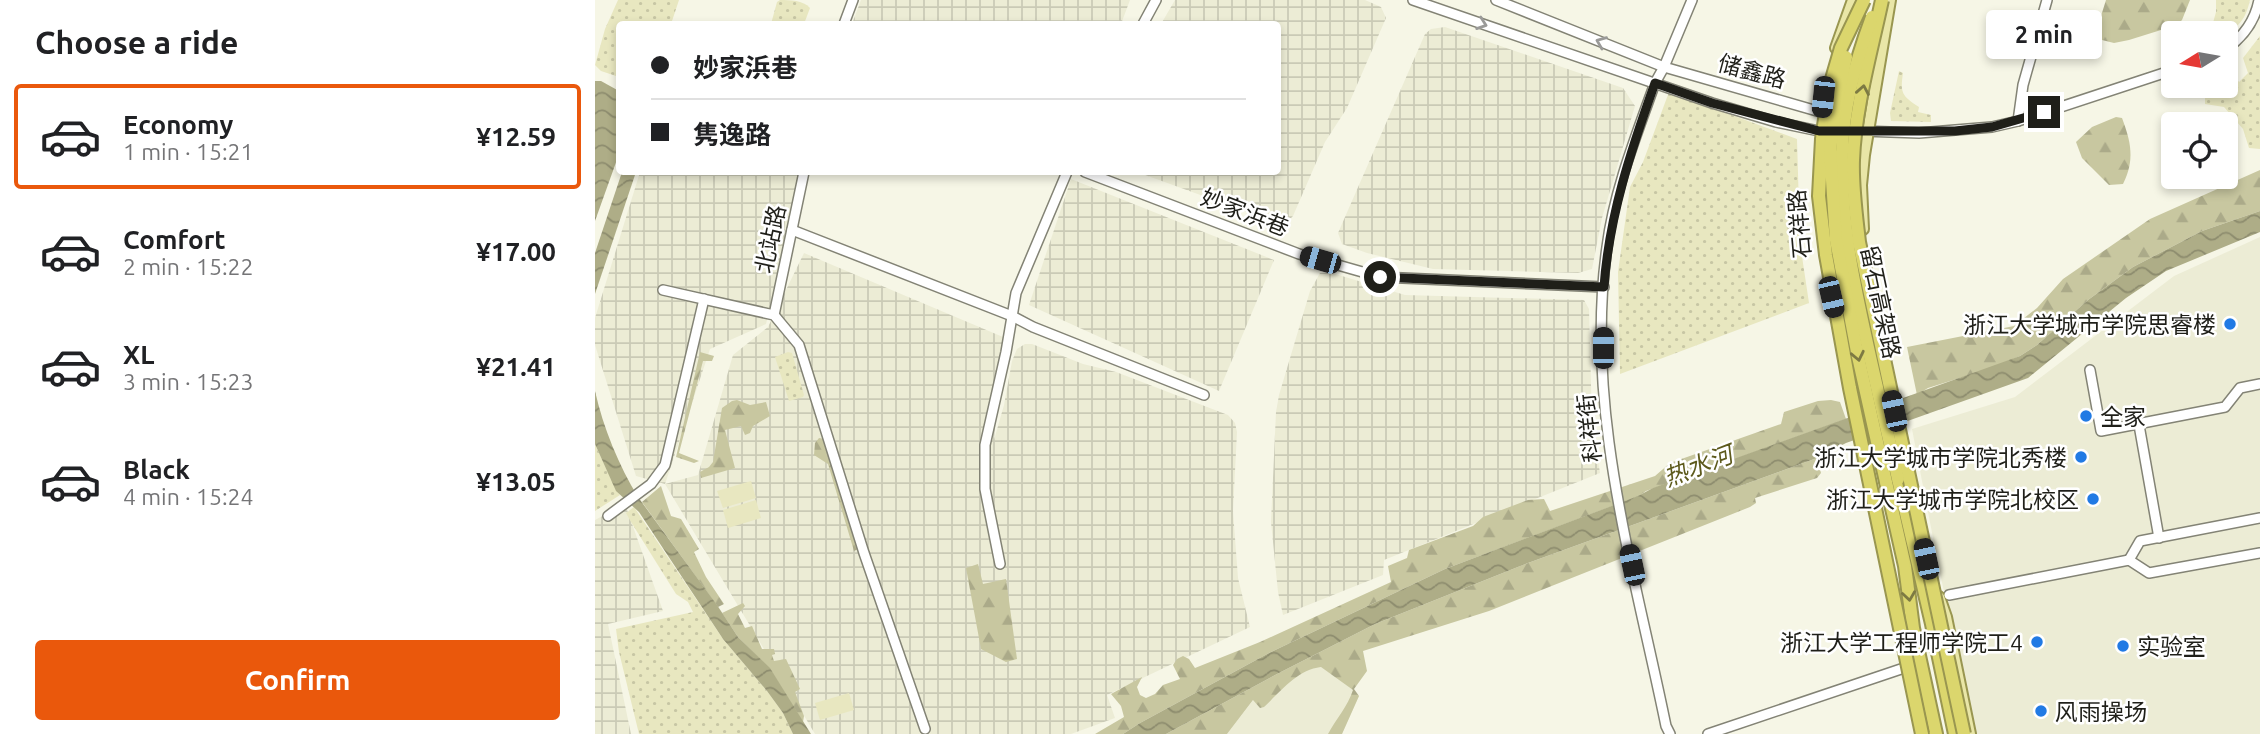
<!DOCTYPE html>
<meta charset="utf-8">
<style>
:root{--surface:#fff;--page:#f6f6f6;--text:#202124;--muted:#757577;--line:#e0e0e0;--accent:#ea580c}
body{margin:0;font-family:Ubuntu,"Noto Sans SC",sans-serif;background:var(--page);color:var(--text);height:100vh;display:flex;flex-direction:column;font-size:26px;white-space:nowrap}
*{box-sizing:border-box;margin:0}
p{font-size:23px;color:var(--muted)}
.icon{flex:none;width:38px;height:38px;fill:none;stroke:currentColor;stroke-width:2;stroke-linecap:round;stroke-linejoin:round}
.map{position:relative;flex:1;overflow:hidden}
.sheet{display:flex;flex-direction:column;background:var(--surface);width:595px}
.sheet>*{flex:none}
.top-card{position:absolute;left:21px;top:21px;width:665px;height:154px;border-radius:7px;box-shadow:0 4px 10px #0003;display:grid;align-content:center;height:154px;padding:0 35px;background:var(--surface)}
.needle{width:46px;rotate:259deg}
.controls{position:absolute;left:1566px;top:21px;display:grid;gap:14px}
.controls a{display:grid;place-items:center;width:77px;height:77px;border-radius:7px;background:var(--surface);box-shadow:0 4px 10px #0003;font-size:35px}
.end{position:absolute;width:32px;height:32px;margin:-16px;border:9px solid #1f1f19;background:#fff;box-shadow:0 0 0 4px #fff}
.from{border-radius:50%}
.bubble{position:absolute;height:49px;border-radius:7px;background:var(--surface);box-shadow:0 4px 10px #0003;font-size:23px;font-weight:700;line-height:49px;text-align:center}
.car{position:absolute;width:21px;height:42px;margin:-21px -10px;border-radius:9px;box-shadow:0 0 5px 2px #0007;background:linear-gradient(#222 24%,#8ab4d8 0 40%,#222 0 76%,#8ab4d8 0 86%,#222 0)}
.top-card b{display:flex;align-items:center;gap:24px;height:66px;font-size:26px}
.top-card b+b{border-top:2px solid var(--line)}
.top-card i{width:18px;height:18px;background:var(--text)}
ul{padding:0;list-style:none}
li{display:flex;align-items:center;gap:21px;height:105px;margin:0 14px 10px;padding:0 21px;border:4px solid transparent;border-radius:7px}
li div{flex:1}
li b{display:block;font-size:26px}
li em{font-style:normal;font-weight:700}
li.on{border-color:var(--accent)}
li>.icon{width:63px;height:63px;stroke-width:1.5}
h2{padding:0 35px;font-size:32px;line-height:84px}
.action{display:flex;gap:14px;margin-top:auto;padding:14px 35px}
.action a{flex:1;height:80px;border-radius:7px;background:var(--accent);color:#fff;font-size:28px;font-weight:700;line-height:80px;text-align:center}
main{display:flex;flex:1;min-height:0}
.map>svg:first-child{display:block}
</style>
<main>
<section class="sheet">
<h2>Choose a ride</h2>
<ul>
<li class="on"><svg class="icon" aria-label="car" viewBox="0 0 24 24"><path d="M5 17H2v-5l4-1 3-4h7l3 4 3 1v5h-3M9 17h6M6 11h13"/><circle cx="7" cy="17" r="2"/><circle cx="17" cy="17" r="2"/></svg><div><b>Economy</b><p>1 min · 15:21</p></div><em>¥12.59</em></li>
<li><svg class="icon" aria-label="car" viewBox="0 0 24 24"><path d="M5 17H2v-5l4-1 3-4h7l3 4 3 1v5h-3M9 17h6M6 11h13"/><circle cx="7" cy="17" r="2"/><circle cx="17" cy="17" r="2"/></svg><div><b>Comfort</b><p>2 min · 15:22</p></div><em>¥17.00</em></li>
<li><svg class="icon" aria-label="car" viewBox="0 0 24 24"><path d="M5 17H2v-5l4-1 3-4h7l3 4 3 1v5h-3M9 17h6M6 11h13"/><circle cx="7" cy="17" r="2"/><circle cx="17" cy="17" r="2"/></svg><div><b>XL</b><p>3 min · 15:23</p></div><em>¥21.41</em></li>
<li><svg class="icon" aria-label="car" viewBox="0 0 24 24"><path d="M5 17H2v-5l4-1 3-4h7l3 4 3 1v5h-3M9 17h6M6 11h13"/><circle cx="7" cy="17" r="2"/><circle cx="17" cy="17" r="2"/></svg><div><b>Black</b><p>4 min · 15:24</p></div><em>¥13.05</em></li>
</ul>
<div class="action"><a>Confirm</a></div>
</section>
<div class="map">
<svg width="1665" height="734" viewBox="0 0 1665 734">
<defs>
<pattern id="industrial-grid" width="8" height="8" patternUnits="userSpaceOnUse" patternTransform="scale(1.75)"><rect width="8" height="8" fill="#ececd5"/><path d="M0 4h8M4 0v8" fill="none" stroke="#cacab6"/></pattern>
<pattern id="green-dots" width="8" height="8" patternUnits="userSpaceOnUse" patternTransform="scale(1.75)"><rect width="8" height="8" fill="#e8e7c0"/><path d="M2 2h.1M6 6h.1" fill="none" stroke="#c7c6a4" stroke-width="1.8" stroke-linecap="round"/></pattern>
<pattern id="forest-firs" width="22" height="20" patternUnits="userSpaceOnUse" patternTransform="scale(1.75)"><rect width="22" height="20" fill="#c8c7a0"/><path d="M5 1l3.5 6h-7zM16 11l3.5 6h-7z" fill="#abaa89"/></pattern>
<pattern id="water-waves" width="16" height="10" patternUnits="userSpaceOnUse" patternTransform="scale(1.75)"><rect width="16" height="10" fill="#aead87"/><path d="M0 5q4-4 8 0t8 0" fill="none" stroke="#8d8c6e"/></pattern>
</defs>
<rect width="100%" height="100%" fill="#f6f6e6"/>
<g fill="#ececd5">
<path d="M1665 237V734H1381L1344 569 1317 429 1420 397 1579 276Z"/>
<path d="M727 667 758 690 764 696 747 734H632L659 699 716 668Z"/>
</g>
<g fill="url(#industrial-grid)">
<path d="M266 0H535L526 24H257Z"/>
<path d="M580 0H770L786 7 791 18 752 108 730 142 698 216 693 221 685 224 542 172H682V24H566Z"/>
<path d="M850 27 1028 88 1040 106 1007 218 997 269 983 273 838 269 772 253 747 244 743 233 830 34 836 29Z"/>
<path d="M45 172H208L171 324 115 349 70 484 103 475 138 355 173 327 209 253 408 337 399 440 409 405 417 361 422 349 430 344H437L488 364 521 372 633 415 640 423 642 432 638 511 643 578 655 627 512 695 520 718 476 734H220L70 484 41 476 0 345V318Z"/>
<path d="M476 179 679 260 624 391 434 305Z"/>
<path d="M725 273H737L810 295 989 300 994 309 997 422 1005 473 789 560 788 575 688 615 683 592 676 522 681 412 684 395 715 291Z"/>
<path d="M30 504 68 611 13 624 36 734H0V520Z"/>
</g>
<g fill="url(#green-dots)">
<path d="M23 0H84L76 24H24V77L6 71 0 65 10 29Z"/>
<path d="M185 0C195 0 208 0 215 8L209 24H176L182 2Z"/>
<path d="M1621 0H1655C1650 22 1641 33 1618 33L1616 30 1621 12Z"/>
<path d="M1665 36V149L1654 148 1648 129 1629 107 1610 104V86H1631L1632 69 1637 72 1644 82 1653 73 1648 58Z"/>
<path d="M1304 71 1308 73C1305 93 1307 96 1324 107L1323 112 1336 115V122L1296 121 1295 113Z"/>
<path d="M1074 92 1202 139 1205 243 1214 303 1025 374 1023 272 1035 187 1048 162Z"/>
<path d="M193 352 197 353 209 395 208 397 194 401 180 357Z"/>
<path d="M0 444 21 490 25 495 0 511Z"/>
<path d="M39 507 128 639 172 691 188 713 198 734H44L24 652 21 629 98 612 93 602 81 594 36 522 31 513Z"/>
</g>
<g fill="url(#forest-firs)">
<path d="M1511 0H1595L1587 20 1582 25 1534 40 1519 43 1503 39 1501 32Z"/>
<path d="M1521 117 1527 118C1536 142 1540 160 1528 184L1514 185 1487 158 1481 142 1497 127Z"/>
<path d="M1665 170V211L1607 231 1538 267 1493 300 1442 345 1425 356 1399 367 1333 388 1322 395 1312 347 1419 326 1442 308 1468 279 1555 219Z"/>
<path d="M105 352 119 356 117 361H108L84 453 104 461 99 463 81 457Z"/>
<path d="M142 400 155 405 171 402 175 416 158 426 155 433 150 435 146 426 130 430 140 468 106 478 105 472 114 467 118 462 127 408 137 401Z"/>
<path d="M1236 400 1245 402 1251 419 1051 491 1044 496 850 569 674 653 545 723 528 734H500L529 717 526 706 516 694 547 677 542 687 545 695 551 698 560 694 568 685 585 679 578 665 582 659 588 656 594 659 600 668 665 642 796 582 793 566 812 558 814 550 878 526 888 517 933 500 949 499 955 511 1060 476 1075 463 1186 424 1189 412 1223 401Z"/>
<path d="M224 438 230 439 263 549 259 551 233 464 219 455 220 443Z"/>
<path d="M1222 458 1226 473 1222 478 1160 498 1161 503 1155 507 894 611 768 651 772 671 759 689 764 696 747 734H733C741 719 753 706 758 690L726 667C702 670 686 691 669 707L665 708 658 700 632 734H571L682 674 780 624 933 563Z"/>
<path d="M66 486 76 516 86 519 104 549 99 552 111 577 129 604 123 607 47 502Z"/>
<path d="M383 564 388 584 411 579 422 659 411 662 386 649 371 568Z"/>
<path d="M148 603 150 606 143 614 150 628 157 626 167 649H179L180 654 177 655 179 661 191 659 205 689 200 692 209 716 208 722 175 669 143 637 127 613Z"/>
</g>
<g fill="#e8e7c0">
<path d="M156 481 161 498 128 508 122 491Z"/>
<path d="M161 500 166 518 133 528 128 510Z"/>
<path d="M254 693 259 710 225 720 220 703Z"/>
</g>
<g fill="url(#water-waves)">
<path d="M0 81H6L24 91V154L0 221Z"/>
<path d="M27 172H41L0 294V253Z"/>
<path d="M1665 211V232L1571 271 1531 298 1433 378 1251 443 1222 458 933 563 780 624 682 674 571 734H528L545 723 674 653 850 569 1043 496 1058 488 1425 356 1442 345 1493 300 1538 267 1607 231Z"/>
<path d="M0 391C8 427 24 466 43 497L122 605 143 637 175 668 216 734H198L188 713 172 691 128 639 44 512 21 491 0 444Z"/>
</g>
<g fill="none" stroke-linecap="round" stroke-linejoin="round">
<defs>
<g id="minor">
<path d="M818 0 1117 103 1181 122 1224 131H1232"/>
<path d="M901 0 1069 67 1236 115"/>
<path d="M249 24 258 0"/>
<path d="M548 24 561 0"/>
<path d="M1631 49C1648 37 1660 21 1664 0"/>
<path d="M1423 121 1428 85 1452 0"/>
<path d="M1267 131 1324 133 1397 127 1423 121 1578 70"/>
<path d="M490 172 704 254 785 277 1009 287"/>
<path d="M197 230 417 316 438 327 609 395"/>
<path d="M68 290 179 315 204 345 269 553 330 729"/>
<path d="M179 315 209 172"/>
<path d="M1495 370 1506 431 1630 407 1645 388 1665 384"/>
<path d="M1544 425 1564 538"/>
<path d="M13 516 56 484 70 465 109 299"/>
<path d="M1534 560 1545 541 1665 518"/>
<path d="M405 564 390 489V445L411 352 421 293 472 172"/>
<path d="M1354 595 1534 560 1554 573 1665 553"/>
<path d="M1075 734 1071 726C1039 569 989 408 1012 247 1019 191 1041 136 1060 83L1069 67 1097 0"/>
<path d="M1113 734 1309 668"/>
</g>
<g id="major">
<path d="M1241 48 1258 0"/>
<path d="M1268 229 1266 185 1269 155 1295 0"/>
<path d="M1344 597 1351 617 1375 734"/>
</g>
<g id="highway">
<path d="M1303 479 1337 624 1360 734"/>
<path d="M1291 482 1310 566 1318 628 1341 734"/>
</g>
</defs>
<use href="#minor" stroke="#838375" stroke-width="12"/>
<use href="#major" stroke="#999650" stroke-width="14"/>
<use href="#highway" stroke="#999650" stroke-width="16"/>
<use href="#minor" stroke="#fff" stroke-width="9"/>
<use href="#major" stroke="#e9e6a7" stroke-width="10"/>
<use href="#highway" stroke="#dbd66d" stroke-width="12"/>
<defs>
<g id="highway-bridge">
<path d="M1269 0 1246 48 1235 86 1227 139 1224 196 1231 255 1255 388 1327 734"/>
<path d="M1287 0C1276 52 1260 107 1258 160 1257 187 1261 215 1264 242L1369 734"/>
<path d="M1277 17C1261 60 1248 106 1247 152 1245 218 1258 280 1272 343 1282 389 1293 434 1303 479"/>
<path d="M1251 57 1241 105 1235 150 1241 240 1262 352 1291 482"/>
</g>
</defs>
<use href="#highway-bridge" stroke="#999650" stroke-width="16" stroke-linecap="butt"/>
<use href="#highway-bridge" stroke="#dbd66d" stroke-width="12"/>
</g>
<defs><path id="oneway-chevron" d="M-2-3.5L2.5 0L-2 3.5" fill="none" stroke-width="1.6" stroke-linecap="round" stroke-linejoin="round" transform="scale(1.75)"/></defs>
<g stroke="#9a9a98">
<use href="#oneway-chevron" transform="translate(887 24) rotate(19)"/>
<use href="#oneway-chevron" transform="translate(1006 42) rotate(-158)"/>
</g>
<g stroke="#7d7a43">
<use href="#oneway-chevron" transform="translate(1268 90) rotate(-80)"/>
<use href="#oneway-chevron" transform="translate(1263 356) rotate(78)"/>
<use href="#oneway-chevron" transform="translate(1314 596) rotate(82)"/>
</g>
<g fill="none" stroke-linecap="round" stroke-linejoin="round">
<path stroke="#1f1f19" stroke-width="9" d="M785 277 1009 287C1014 216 1036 150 1060 83L1117 103 1224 131H1360L1397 127 1449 112"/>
</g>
<g fill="#217ae4" stroke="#fff" stroke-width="2.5">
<circle cx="1635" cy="324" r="7"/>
<circle cx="1491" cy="416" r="7"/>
<circle cx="1486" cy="457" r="7"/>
<circle cx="1498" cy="499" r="7"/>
<circle cx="1442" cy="642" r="7"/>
<circle cx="1528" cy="646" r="7"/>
<circle cx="1446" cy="711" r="7"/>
</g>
<g text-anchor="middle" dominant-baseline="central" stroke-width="5" stroke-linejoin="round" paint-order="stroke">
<g font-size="23" fill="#1f1f19" stroke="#fff">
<text transform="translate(1157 71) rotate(15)">储鑫路</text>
<text transform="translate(650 212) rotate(21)">妙家浜巷</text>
<text transform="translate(1204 224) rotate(-95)">石祥路</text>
<text transform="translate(175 239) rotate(-78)">北站路</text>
<text transform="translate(1286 302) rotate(78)">留石高架路</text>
<text transform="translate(994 428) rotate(-96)">科祥街</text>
</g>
<g font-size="23" fill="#1f1f19" stroke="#fff" text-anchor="end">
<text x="1621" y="324">浙江大学城市学院思睿楼</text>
<text x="1505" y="416" text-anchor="start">全家</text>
<text x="1472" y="457">浙江大学城市学院北秀楼</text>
<text x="1484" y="499">浙江大学城市学院北校区</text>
<text x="1428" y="642">浙江大学工程师学院工4</text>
<text x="1542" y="646" text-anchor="start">实验室</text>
<text x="1460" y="711" text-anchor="start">风雨操场</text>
</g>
<g font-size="24" font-style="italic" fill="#5d5a1c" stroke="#fff">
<text transform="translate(1103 466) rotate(-21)">热水河</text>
</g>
</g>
</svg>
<div class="controls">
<a><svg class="needle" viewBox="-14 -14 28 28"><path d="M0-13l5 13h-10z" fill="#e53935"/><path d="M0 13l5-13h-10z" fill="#757577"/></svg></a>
<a><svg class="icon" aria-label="locate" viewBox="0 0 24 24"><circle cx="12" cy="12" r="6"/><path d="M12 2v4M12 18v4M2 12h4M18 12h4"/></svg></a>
</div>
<i class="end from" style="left:785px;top:277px"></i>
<i class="end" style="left:1449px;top:112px"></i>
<div class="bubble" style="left:1391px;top:10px;width:116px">2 min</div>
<i class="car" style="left:1228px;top:97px;rotate:186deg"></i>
<i class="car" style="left:725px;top:260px;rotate:286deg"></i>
<i class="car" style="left:1236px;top:297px;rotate:167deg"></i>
<i class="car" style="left:1008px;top:348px;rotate:0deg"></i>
<i class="car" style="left:1299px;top:411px;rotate:348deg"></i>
<i class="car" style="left:1331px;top:559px;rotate:348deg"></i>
<i class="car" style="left:1037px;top:565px;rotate:348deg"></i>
<div class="top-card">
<b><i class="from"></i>妙家浜巷</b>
<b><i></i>隽逸路</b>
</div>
</div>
</main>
